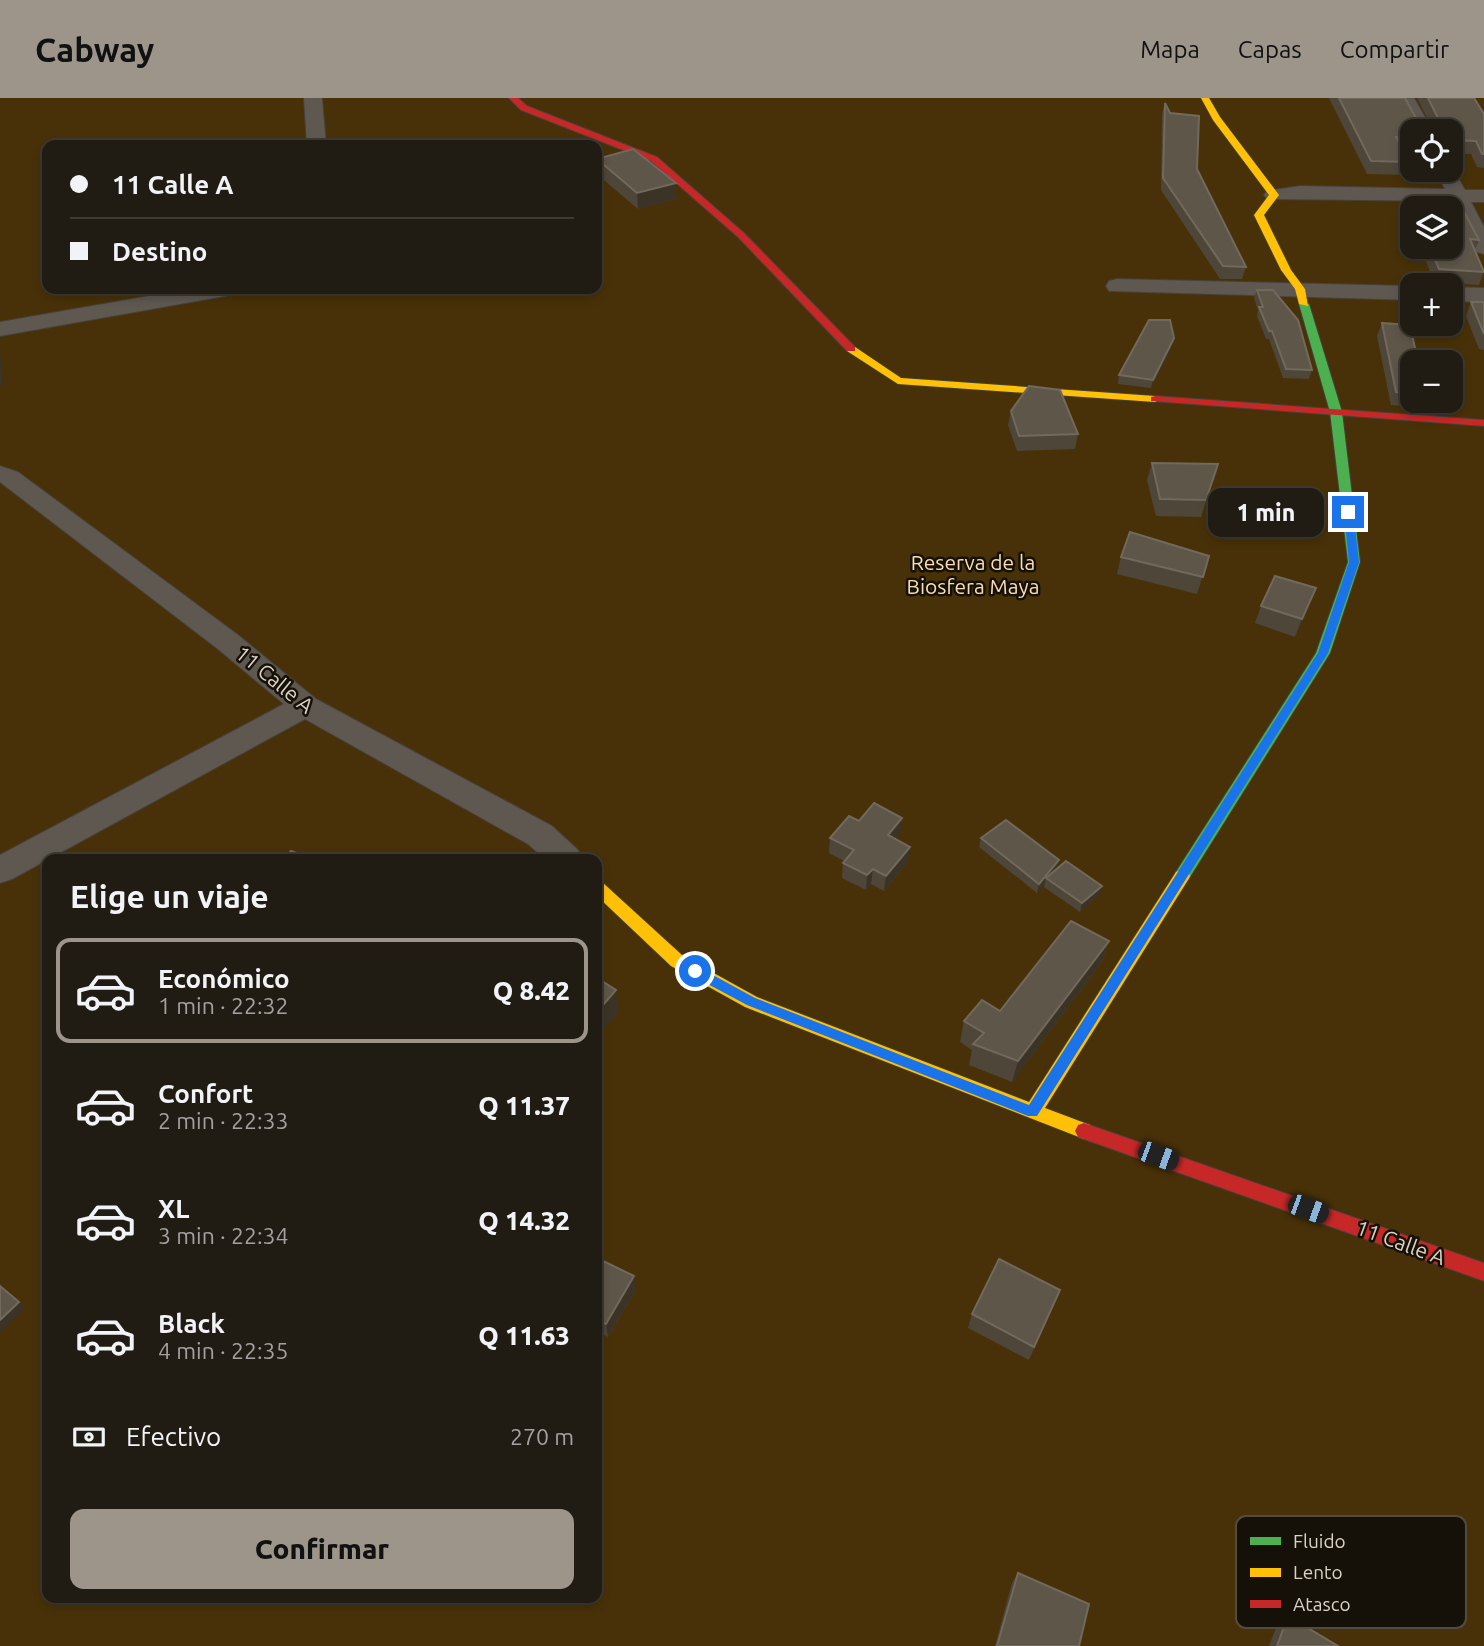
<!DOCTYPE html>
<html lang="es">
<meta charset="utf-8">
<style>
:root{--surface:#201c14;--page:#28251d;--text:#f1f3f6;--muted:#a2a1a0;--line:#3d3a34;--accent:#9d958a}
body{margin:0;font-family:Ubuntu,sans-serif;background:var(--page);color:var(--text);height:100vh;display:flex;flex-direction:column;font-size:26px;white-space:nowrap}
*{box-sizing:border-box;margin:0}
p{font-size:23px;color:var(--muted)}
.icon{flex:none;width:38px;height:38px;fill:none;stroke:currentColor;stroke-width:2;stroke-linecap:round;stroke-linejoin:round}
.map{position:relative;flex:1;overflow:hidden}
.drawer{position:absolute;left:42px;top:756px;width:560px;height:749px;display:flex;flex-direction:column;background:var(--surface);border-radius:14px;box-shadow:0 4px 10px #0003,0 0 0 2px var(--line)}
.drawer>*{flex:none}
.banner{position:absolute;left:42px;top:42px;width:560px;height:154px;border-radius:14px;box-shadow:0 4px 10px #0003,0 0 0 2px var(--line);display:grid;align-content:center;height:154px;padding:0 28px;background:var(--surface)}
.controls{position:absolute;left:1400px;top:21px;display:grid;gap:14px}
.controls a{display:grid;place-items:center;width:63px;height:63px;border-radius:14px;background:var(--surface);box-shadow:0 4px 10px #0003,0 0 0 2px var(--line);font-size:35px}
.end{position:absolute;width:32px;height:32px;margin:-16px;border:9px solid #1a73e8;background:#fff;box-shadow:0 0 0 4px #fff}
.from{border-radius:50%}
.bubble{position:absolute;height:49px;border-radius:14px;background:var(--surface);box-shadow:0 4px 10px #0003,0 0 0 2px var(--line);font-size:23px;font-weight:800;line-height:49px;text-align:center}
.car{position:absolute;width:21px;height:42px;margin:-21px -10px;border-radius:9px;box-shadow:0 0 5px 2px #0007;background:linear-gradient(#222 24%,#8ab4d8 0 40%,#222 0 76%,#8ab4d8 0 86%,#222 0)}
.banner b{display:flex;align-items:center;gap:24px;height:66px;font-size:26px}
.banner b+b{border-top:2px solid var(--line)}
.banner i{width:18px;height:18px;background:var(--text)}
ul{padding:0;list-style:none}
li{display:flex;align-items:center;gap:21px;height:105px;margin:0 14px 10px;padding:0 14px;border:4px solid transparent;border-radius:14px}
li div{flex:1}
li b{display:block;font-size:26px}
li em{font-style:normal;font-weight:800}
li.active{border-color:var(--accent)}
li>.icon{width:63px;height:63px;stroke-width:1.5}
h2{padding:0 28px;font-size:32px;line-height:84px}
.pay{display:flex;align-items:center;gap:18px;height:77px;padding:0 28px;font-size:26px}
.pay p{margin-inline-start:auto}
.cta{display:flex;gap:14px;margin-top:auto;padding:14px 28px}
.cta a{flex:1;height:80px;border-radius:14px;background:var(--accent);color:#111;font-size:28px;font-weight:800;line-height:80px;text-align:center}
header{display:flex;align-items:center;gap:42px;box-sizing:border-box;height:98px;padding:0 35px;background:var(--accent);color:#111}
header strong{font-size:33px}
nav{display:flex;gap:38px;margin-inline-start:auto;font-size:24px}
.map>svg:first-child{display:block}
</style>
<header>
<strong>Cabway</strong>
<nav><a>Mapa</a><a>Capas</a><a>Compartir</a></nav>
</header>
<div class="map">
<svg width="1484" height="1548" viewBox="0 0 1484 1548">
<rect width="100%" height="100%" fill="#2b251a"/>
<path fill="#483108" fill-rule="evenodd" d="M0 0H1484V1548H0ZM1412 33H1451V72H1412ZM47 47H597V191H47ZM1412 110H1451V149H1412ZM1412 187H1451V226H1412ZM1412 264H1451V303H1412ZM47 761H597V1500H47Z"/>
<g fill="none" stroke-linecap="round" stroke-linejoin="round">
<defs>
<g id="street">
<path d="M304 0H322L326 47H307Z"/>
<path d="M1396 0H1414L1433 33H1415Z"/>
<path d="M1451 68 1465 92H1484V104H1471L1484 129V156L1477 154 1473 150 1451 103 1267 101 1264 97 1267 93 1300 88 1445 91 1435 72H1451Z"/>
<path d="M1117 181 1412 188V202L1109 193 1106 188 1109 183Z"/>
<path d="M1451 189 1484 190V204L1451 203Z"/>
<path d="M189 191H236L233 196 225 198 0 238V224Z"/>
<path d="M0 368 18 374 238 537 316 601 552 728 578 752 582 761H545L528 746 305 621 12 781 0 785V757L284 606 218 551 0 384Z"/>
</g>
<path id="fast" d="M1300 204 1309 206 1342 314 1360 464 1330 555 1188 782H1176L1174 778 1176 774 1316 555 1348 464 1330 314 1299 206Z"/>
<g id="slow">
<path d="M1201 0H1209L1220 19 1279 97 1264 117 1291 172 1305 191 1308 208 1299 206 1295 191 1281 172 1254 117 1269 97 1213 22Z"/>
<path d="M847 249H855L901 280 1155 298 1161 301 1155 304 898 286 847 253Z"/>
<path d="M1182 772 1188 774 1190 778 1188 782 1045 1010 1090 1027 1093 1033 1090 1039 1084 1041 745 909 671 868 597 798V783L603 785 683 858 757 899 1029 1004 1176 774Z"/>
</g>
<g id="jam">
<path d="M509 0H518L527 8 657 59 744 135 855 249V253H847L738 139 651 63 521 12Z"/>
<path d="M1155 298 1484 322V328L1151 303V299Z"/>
<path d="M1084 1025 1484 1165V1183L1078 1039 1075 1033 1078 1027Z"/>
</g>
</defs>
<use href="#street" stroke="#474139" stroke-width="2"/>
<use href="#fast" stroke="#474139" stroke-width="2"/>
<use href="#slow" stroke="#474139" stroke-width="2"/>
<use href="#jam" stroke="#474139" stroke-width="2"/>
<use href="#street" fill="#5e5851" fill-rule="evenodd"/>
<use href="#fast" fill="#4caf50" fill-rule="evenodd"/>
<use href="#slow" fill="#ffc107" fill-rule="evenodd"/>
<use href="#jam" fill="#c62828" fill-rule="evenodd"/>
</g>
<g fill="#4e4639">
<path d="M1329 0H1405L1417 22H1428L1417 0H1474L1484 16V70L1477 69 1471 56 1451 55V33H1412V53H1404L1410 64 1405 77 1367 76Z"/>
<path d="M1165 5 1246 169 1242 181H1220L1161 92 1162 16Z"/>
<path d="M597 61 676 101 638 111 598 77Z"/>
<path d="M1411 98H1448L1460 112H1463L1479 142 1475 152 1484 173 1479 187 1434 184 1421 150V149H1451V110H1412V119L1407 110Z"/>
<path d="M1257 192 1312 272 1309 281 1283 280 1269 241H1266L1257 218 1258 212 1254 200Z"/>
<path d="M1471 204H1484V252L1479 251 1466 218Z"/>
<path d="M1382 225 1412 264V303H1422L1420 309 1391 307 1377 238Z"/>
<path d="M1174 240 1172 248 1151 290 1118 286 1119 277Z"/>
<path d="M1011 313 1078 336 1075 351 1017 353 1008 327Z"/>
<path d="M1152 365 1218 366 1201 419 1156 418 1147 382Z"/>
<path d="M1209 458 1197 496 1117 476 1121 459Z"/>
<path d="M1316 490 1295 539 1255 525 1261 508Z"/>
<path d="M859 723 900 736 895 741 908 764 884 793 871 786 866 792 842 780 843 765 844 763 829 755 830 740Z"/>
<path d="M981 740 1057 771 1054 773 1100 796 1080 814 1044 789 1045 785 1037 795 979 749Z"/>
<path d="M1109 843 1102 864 1012 984 969 967 972 952 960 944 964 923 1000 913Z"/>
<path d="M597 1160 636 1192 608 1239 597 1233Z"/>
<path d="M1060 1192 1029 1262 968 1230 972 1216Z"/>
<path d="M1018 1475 1079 1548H995L1012 1485Z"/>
<path d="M1288 1518 1338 1548H1269L1277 1527Z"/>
</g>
<g fill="#3a3326">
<path d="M676 85V101L638 111 637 95Z"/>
<path d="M337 191H353L338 195Z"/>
<path d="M1174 240 1172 248 1151 290 1153 282Z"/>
<path d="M0 250 3 287 1 288 0 285Z"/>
<path d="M1316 490 1309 508 1295 539 1302 521Z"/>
<path d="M902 720 900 736 886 753 888 737Z"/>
<path d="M910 749 908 764 884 793 886 778Z"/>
<path d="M1059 762 1057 771 1048 782 1046 780 1045 785 1037 795 1039 786Z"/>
<path d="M873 771 871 786 866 792 867 777Z"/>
<path d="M1102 788 1100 796 1080 814 1082 805Z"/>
<path d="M1109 843 1102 864 1012 984 1018 963Z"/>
<path d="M616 892 619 914 597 939V914Z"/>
<path d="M634 1178 636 1192 608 1239 606 1226Z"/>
<path d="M19 1204 25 1210 0 1235V1222Z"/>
</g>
<g fill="#5e5648" stroke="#71695c" stroke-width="2">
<path d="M1339 0H1405L1417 22H1439L1428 0H1474L1484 16V56H1482L1476 43 1451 42V33H1412V40L1396 39 1410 64 1371 63Z"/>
<path d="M1165 5 1170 15 1199 18 1197 71 1246 169 1223 168 1163 80Z"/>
<path d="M633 51 676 85 637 95 597 61Z"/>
<path d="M1411 98H1448L1460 112H1463L1479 142 1470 141 1484 174 1439 171 1430 149H1451V110H1420Z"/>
<path d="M1257 192H1273L1298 222 1312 272 1286 271 1272 233H1269L1259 209H1263Z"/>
<path d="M1471 204H1484V236Z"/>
<path d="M1149 222H1170L1174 240 1153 282 1119 277Z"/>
<path d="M1382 225 1410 227 1418 264H1412V295L1396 294Z"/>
<path d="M1029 288 1060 292 1078 336 1019 338 1011 313Z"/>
<path d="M1152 365 1218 366 1206 402 1160 401Z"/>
<path d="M1130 434 1209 458 1203 479 1121 459Z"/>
<path d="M1275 478 1316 490 1302 521 1261 508Z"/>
<path d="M874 705 902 720 888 737 910 749 886 778 873 771 867 777 843 765 854 752 830 740 849 718 859 723Z"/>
<path d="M1006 722 1059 762 1039 786 981 740Z"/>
<path d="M291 753 313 761H284Z"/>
<path d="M1066 763 1102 788 1082 805 1046 780Z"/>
<path d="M1071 823 1109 843 1018 963 973 946 984 935 964 923 982 902 1000 913Z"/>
<path d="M597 880 616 892 597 914Z"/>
<path d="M597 1160 634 1178 606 1226 597 1221Z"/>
<path d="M999 1161 1060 1192 1034 1249 972 1216Z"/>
<path d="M0 1188 19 1204 0 1222Z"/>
<path d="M1018 1475 1089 1506 1079 1548H997Z"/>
<path d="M1288 1518 1338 1548H1277Z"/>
</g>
<path fill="#1a73e8" d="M1348 411 1353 414 1359 464 1328 555 1037 1018H1028L747 907 691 877V870H700L755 900 1029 1007 1318 555 1349 464 1344 414Z"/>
<g text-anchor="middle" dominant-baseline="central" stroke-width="5" stroke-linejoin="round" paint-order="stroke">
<g font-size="21" fill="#f9ddb4" stroke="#161108">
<text x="973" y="464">Reserva de la<tspan x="973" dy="24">Biosfera Maya</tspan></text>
</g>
<g font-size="21" fill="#dad2c6" stroke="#161108">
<text transform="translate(275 581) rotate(39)">11 Calle A</text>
<text transform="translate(1401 1144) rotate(20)">11 Calle A</text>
</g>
</g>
<rect x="1236" y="1418" width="230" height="112" rx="10" fill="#161108" stroke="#514b41" stroke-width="2"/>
<rect x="1250" y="1439" width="31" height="8" fill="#4caf50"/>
<rect x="1250" y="1470" width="31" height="9" fill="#ffc107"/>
<rect x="1250" y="1502" width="31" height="8" fill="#c62828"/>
<g font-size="19" fill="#dad2c6">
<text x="1293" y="1450">Fluido</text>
<text x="1293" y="1481">Lento</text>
<text x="1293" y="1513">Atasco</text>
</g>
</svg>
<div class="controls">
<a><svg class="icon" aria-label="locate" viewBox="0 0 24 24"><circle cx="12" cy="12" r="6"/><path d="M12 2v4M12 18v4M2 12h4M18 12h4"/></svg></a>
<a><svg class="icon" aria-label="layers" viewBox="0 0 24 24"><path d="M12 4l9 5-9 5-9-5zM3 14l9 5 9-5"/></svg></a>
<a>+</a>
<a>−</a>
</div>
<i class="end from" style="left:695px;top:873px"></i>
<i class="end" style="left:1348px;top:414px"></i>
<div class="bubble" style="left:1208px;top:390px;width:116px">1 min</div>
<i class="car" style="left:1158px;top:1058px;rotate:110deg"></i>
<i class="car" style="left:1308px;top:1111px;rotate:110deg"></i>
<div class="banner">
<b><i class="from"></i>11 Calle A</b>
<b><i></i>Destino</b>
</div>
<section class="drawer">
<h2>Elige un viaje</h2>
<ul>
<li class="active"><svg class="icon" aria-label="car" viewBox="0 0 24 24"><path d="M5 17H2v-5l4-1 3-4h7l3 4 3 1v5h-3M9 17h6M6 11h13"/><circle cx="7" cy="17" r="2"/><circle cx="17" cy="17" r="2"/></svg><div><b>Económico</b><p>1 min · 22:32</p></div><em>Q 8.42</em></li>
<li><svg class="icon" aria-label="car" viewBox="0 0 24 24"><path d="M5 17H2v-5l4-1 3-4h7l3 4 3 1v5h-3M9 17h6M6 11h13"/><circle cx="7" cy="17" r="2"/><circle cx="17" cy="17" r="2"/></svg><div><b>Confort</b><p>2 min · 22:33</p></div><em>Q 11.37</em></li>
<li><svg class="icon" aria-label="car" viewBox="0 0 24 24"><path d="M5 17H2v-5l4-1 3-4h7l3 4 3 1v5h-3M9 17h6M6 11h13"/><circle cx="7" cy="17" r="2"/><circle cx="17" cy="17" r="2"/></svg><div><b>XL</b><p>3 min · 22:34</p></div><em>Q 14.32</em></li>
<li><svg class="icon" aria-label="car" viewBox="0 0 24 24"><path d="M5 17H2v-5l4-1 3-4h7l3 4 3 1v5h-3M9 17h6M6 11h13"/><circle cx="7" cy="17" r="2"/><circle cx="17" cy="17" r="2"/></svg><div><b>Black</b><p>4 min · 22:35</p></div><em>Q 11.63</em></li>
</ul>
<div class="pay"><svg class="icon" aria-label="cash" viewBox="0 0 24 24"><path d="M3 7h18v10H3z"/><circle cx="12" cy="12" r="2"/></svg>Efectivo<p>270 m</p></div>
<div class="cta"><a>Confirmar</a></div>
</section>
</div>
